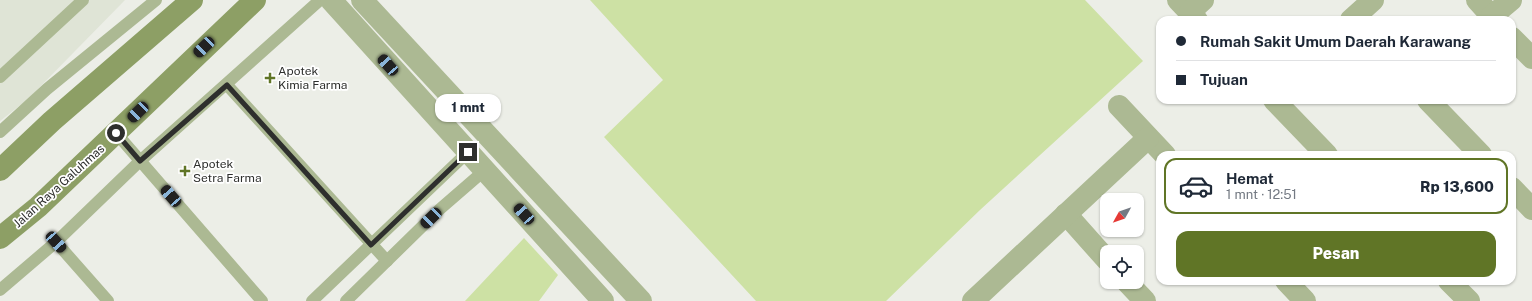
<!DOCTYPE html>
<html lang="id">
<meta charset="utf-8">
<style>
:root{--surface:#fff;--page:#f6f6f7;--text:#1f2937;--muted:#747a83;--line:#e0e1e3;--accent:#607526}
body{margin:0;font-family:"Public Sans",sans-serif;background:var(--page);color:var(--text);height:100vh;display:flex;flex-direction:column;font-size:15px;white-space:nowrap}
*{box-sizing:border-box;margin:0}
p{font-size:13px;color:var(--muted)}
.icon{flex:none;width:22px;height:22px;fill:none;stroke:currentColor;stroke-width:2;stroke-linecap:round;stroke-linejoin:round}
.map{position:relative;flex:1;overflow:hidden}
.sheet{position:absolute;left:1156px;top:151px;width:360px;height:134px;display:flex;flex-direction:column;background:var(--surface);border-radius:12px;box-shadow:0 1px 3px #0004}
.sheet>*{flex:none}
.hud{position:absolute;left:1156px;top:16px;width:360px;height:88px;border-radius:12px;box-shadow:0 1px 3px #0004;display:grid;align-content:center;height:88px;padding:0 20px;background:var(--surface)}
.needle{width:26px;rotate:230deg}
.tools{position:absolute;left:1100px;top:193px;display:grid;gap:8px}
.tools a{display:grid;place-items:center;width:44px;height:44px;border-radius:8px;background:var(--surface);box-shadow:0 1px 3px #0004;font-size:20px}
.end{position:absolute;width:18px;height:18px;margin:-9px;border:5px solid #2e2f2d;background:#fff;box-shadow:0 0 0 2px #fff}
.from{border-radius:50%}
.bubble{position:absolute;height:28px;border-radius:12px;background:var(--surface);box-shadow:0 1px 3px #0004;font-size:13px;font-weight:800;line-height:28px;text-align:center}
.car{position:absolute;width:12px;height:24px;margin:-12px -6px;border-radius:5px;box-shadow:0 0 3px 1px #0007;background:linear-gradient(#222 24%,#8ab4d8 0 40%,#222 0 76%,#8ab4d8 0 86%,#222 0)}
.hud b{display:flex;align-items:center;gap:14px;height:38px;font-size:15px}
.hud b+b{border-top:1px solid var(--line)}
.hud i{width:10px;height:10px;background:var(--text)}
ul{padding:7px 0 0;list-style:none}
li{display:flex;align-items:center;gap:12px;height:56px;margin:0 8px 6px;padding:0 12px;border:2px solid transparent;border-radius:12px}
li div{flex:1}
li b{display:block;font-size:15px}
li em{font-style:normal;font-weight:800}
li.on{border-color:var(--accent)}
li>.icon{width:36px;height:36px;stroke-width:1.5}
.button{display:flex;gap:8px;margin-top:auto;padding:8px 20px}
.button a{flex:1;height:46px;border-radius:12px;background:var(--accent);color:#fff;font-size:16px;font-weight:800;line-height:46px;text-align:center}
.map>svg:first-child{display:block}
</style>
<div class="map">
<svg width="1532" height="301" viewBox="0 0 1532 301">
<rect width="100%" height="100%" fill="#eceee7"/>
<path fill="#dfe4d6" d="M0 0H125L28 99 0 121Z"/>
<g fill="#cde1a4">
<path d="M590 0H1085L1143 61 980 210 886 301H756L604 137 663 80Z"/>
<path d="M524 238 558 275 539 301H465Z"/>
</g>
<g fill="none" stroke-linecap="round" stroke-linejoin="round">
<g stroke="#acb993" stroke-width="12">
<path d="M0 77 83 0"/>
<path d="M227 85 387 261"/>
<path d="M0 132 47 89 156 0"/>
<path d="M116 133 262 301"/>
<path d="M56 242 108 301"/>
<path d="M0 290 56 242 140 161 320 0"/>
<path d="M312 301 468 152"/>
<path d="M346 301 440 209 485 170"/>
</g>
<g stroke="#acb993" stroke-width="22">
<path d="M331 0 603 301"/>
<path d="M362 0 641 301"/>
<path d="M1178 0 1197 20"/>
<path d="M1477 0 1495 20"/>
<path d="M1190 12 1203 0"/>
<path d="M1492 16 1511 0"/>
<path d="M1351 20 1373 0"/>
<path d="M1512 38 1532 58"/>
<path d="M1274 100 1327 155"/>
<path d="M1428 100 1481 155"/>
<path d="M1119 106 1165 155"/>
<path d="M1512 188 1532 209"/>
<path d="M1066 214 1107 260"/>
<path d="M1286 281 1305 301"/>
<path d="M1449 281 1469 301"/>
<path d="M1127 282 1145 301"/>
<path d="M973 301 1148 138"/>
</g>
<g stroke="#8d9f65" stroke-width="22">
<path d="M0 170 52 121 192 0"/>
<path d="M0 238 38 207 255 0"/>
</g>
</g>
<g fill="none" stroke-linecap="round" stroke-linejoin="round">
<path stroke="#2e2f2d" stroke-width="5" d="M116 133 140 161 227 85 371 245 468 152"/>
</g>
<g fill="#607526" stroke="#fff" stroke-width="1.5">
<path d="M268 72h4v4h4v4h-4v4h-4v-4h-4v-4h4z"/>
<path d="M183 165h4v4h4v4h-4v4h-4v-4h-4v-4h4z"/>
</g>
<g text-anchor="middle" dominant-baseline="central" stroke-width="3.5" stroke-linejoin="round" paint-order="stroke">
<g font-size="12" fill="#2e2f2d" stroke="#fff" text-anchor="start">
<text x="278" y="71">Apotek<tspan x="278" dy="14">Kimia Farma</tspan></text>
<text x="193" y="164">Apotek<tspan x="193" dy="14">Setra Farma</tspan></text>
</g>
<g font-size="12" fill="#2e2f2d" stroke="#fff">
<text transform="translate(59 186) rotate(-42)">Jalan Raya Galuhmas</text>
</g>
</g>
</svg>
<div class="tools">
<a><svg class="needle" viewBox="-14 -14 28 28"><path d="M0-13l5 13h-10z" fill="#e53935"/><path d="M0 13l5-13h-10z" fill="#747a83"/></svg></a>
<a><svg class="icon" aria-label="locate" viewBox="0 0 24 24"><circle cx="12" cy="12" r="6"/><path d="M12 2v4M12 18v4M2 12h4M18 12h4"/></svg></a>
</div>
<i class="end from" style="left:116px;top:133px"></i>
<i class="end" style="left:468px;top:152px"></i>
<div class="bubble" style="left:435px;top:94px;width:66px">1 mnt</div>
<i class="car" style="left:204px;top:47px;rotate:226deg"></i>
<i class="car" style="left:388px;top:65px;rotate:318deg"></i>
<i class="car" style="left:138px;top:112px;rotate:226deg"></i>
<i class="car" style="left:171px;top:196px;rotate:319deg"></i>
<i class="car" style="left:524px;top:214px;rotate:318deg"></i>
<i class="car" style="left:431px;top:218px;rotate:226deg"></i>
<i class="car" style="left:56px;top:242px;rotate:138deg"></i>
<div class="hud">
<b><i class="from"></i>Rumah Sakit Umum Daerah Karawang</b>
<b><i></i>Tujuan</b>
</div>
<section class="sheet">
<ul>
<li class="on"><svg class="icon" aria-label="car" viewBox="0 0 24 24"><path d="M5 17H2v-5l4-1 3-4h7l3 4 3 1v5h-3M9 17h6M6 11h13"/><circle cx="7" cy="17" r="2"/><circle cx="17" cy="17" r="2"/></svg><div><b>Hemat</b><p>1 mnt · 12:51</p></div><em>Rp 13,600</em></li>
</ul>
<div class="button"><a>Pesan</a></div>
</section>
</div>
